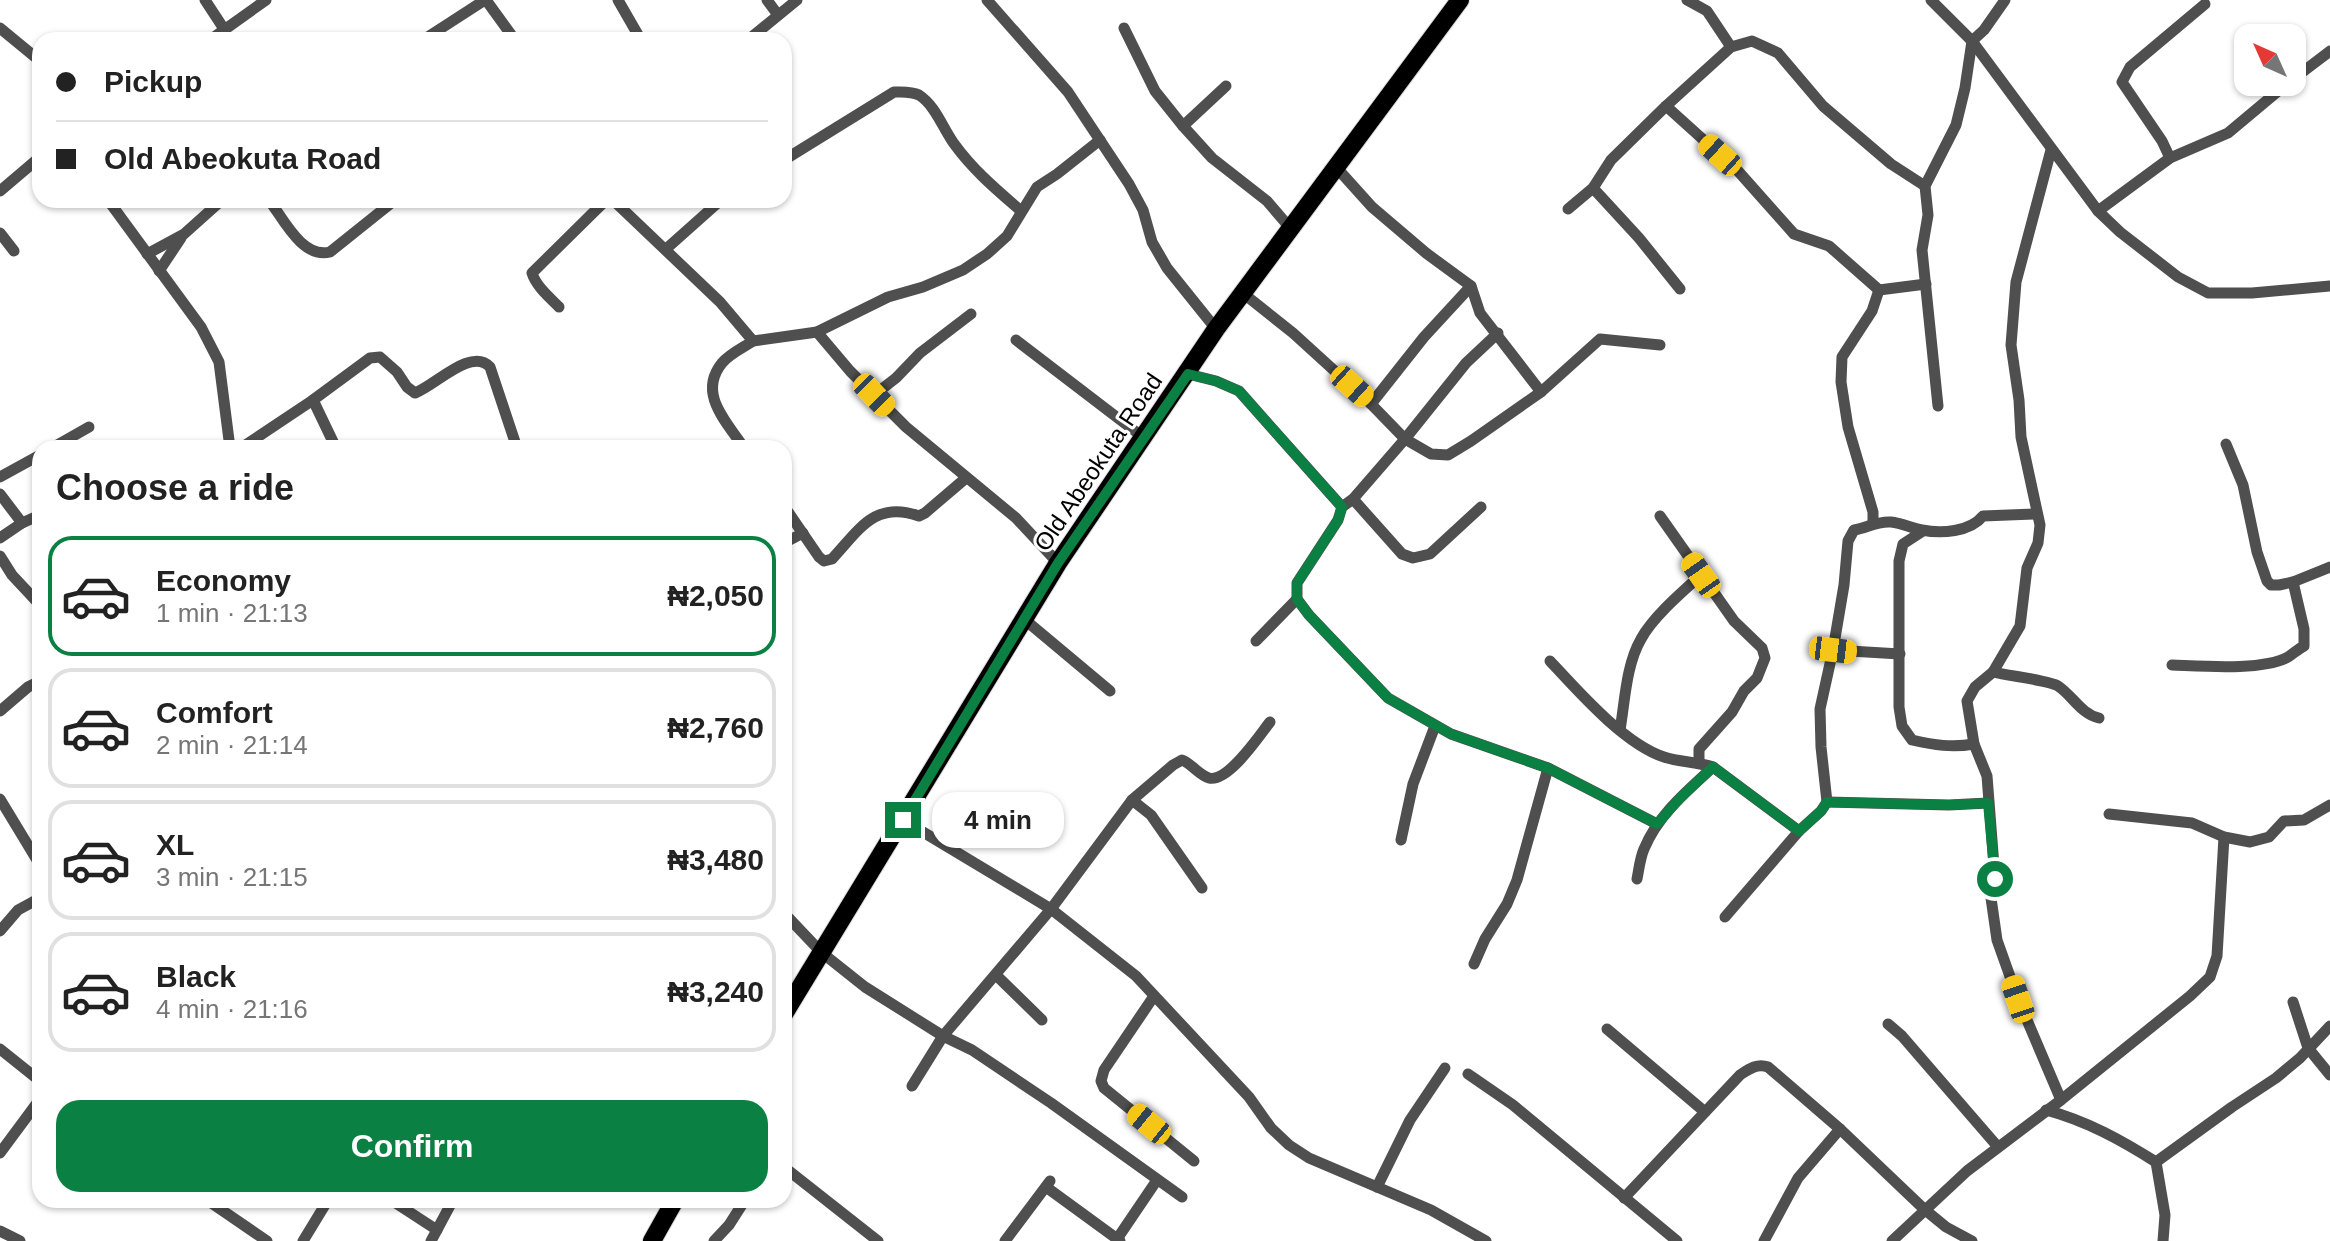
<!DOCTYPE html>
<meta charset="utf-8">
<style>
:root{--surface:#fff;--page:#f2f2f2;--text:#222;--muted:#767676;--line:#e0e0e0;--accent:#0b8043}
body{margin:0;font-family:Helvetica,sans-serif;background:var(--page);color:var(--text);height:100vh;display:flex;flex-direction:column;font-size:30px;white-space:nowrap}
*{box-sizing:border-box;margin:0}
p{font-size:26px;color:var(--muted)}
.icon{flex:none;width:44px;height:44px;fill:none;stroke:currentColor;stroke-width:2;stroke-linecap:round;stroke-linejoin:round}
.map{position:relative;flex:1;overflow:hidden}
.panel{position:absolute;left:32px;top:440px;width:760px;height:768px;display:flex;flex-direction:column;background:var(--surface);border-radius:24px;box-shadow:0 2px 6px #0004}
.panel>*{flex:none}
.guide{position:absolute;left:32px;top:32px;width:760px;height:176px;border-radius:24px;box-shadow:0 2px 6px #0004;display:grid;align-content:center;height:176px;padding:0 24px;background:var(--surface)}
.needle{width:52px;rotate:315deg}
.buttons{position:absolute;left:2234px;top:24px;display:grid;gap:16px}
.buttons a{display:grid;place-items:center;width:72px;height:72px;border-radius:16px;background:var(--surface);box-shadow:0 2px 6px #0004;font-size:40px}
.end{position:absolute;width:36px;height:36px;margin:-18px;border:10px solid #0b8043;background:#fff;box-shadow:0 0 0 4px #fff}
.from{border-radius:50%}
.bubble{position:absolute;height:56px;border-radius:24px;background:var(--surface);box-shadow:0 2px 6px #0004;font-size:26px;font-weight:800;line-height:56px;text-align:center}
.car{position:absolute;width:24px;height:48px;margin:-24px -12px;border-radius:10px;box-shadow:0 0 6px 2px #0007;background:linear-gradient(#f5c518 24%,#345 0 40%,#f5c518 0 76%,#345 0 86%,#f5c518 0)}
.guide b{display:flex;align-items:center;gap:28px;height:76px;font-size:30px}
.guide b+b{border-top:2px solid var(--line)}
.guide i{width:20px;height:20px;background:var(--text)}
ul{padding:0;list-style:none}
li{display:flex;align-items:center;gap:24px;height:120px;margin:0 16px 12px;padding:0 8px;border:4px solid var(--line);border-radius:24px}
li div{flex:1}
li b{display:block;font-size:30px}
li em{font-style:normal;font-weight:800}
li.current{border-color:var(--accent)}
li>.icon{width:72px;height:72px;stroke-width:1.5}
h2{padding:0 24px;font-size:36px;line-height:96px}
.primary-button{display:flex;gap:16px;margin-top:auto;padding:16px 24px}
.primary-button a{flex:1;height:92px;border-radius:24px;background:var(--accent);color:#fff;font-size:32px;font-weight:800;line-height:92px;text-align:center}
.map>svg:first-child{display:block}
</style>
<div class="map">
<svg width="2330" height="1241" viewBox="0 0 2330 1241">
<rect width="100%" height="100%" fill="#fff"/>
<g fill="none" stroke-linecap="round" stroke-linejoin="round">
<defs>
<g id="trunk">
<path d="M784 1014 1058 563 1216 329 1460 0"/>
<path d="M652 1241 675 1200"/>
</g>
</defs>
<use href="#trunk" stroke="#dbdbdb" stroke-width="20"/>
<g stroke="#4f4f4f" stroke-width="11">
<path d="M205 0 224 29"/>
<path d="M486 0 515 40"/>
<path d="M618 0 641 40"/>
<path d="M767 0 778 15"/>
<path d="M987 0 1068 92 1129 184 1143 210 1152 242 1167 268 1216 329"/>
<path d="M1687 0 1707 11 1731 47 1752 41 1778 53 1823 106 1891 164 1925 186"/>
<path d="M1931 0 1972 41 2098 211 2120 232 2178 277 2208 293H2252L2330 286"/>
<path d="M0 28 40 61"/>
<path d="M1124 28 1155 91 1183 126 1212 158 1267 201 1291 229"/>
<path d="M210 40 266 0"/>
<path d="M423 40 485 0"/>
<path d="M748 40 797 0"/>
<path d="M2292 80 2330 51"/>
<path d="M1666 106 1738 171 1794 234 1829 246 1879 290 1926 284"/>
<path d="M1183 126 1226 86"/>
<path d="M2051 150 2016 282 2011 345 2019 400 2021 437 2040 525 2038 543 2027 568 2020 626 1993 672 1975 687 1967 701 1974 744 1987 776 1995 879 1991 898 1997 940 2018 999 2061 1100"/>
<path d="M2170 158 2162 141 2122 82 2130 67 2205 4"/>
<path d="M784 160 894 92C902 92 911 91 919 95 936 106 943 129 955 145 974 171 997 190 1021 211"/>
<path d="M1336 167 1372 207 1426 253 1471 286 1480 313 1541 392"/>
<path d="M1593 188 1639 238 1680 289"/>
<path d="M0 191 40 157"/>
<path d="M108 200 201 327 219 362 230 448"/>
<path d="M269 200C283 218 302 259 330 252L395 200"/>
<path d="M613 200 720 302 753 341 817 332 888 297 923 287 963 270 987 254 1007 236 1037 187 1057 174 1100 140"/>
<path d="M1568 209 1593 188 1611 160 1666 106 1731 47"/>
<path d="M2098 211 2170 158 2228 133 2289 82"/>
<path d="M0 233 14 251"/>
<path d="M666 249 721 200"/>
<path d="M147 254 184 234 222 200"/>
<path d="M159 271 181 238"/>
<path d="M1244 294 1293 333 1371 404 1405 439 1431 454 1448 455 1471 441 1541 392 1600 339 1660 345"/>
<path d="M559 307C549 297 536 286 532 273L606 200"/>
<path d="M817 332 850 371 906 427 1016 518 1058 563"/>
<path d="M1498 333 1466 363 1405 439 1353 499 1342 507 1338 520 1297 583V599L1309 615 1388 698 1451 734 1548 768 1657 824"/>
<path d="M1016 340 1144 438"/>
<path d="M1188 374 1216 381 1239 391 1342 507"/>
<path d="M874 395 896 378 920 353 971 314"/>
<path d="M313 400 336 448"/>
<path d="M1371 404 1424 337 1471 286"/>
<path d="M1938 406 1922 250 1928 215 1925 186 1956 125 1965 88 1972 41 1984 30 2005 0"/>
<path d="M2226 444 2243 485 2257 552 2267 581 2271 585H2279L2293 582 2330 567"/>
<path d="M52 448 89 427"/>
<path d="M241 448 313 400 370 358 380 357 397 372 407 387 415 393C436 385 471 347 490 367L517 448"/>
<path d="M744 448C727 422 697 394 722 363 729 354 744 347 753 341"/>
<path d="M0 477 40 455"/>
<path d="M0 494 22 523"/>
<path d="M1353 499 1402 554 1413 558 1430 554 1481 507"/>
<path d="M784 506 819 557 824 561 832 559C859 530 875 500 919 516L925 513 966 478"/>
<path d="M1660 516 1734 621 1762 648 1765 658 1757 678 1744 691 1732 712 1699 749V763"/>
<path d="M1873 523V512L1848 427 1841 382 1842 357 1872 311 1879 290"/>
<path d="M1923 531 1903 544 1899 561V707L1902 726 1912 740C1934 745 1952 748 1974 744"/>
<path d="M0 538 22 523 40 515"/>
<path d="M784 543 803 533"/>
<path d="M0 556 12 575 40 605"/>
<path d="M1024 619 1110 691"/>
<path d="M1256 641 1297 599"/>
<path d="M1833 650 1900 654"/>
<path d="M1550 661C1578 691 1624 744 1664 757 1679 762 1697 762 1713 767L1799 831"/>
<path d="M2172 665C2201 666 2263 671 2288 657 2293 654 2298 649 2304 646V629L2293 582"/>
<path d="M1993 672C2008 676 2049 680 2058 686 2073 696 2081 714 2099 718"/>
<path d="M0 711 28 687 40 681"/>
<path d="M1620 730C1625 701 1626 665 1641 639 1653 617 1682 592 1701 575"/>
<path d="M0 799 40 865"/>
<path d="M1132 800 1151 815 1202 888"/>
<path d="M1827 802 1949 805 1988 803"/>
<path d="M2109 814 2192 823 2224 837 2250 842 2269 837 2284 821 2304 820 2330 805"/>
<path d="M903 820 1051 909 1136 976 1249 1097 1271 1128 1289 1145 1309 1158 1431 1210 1486 1241"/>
<path d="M1401 840 1413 784 1435 726"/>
<path d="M1637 879C1639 869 1640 858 1644 849 1658 815 1687 791 1713 767"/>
<path d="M784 913 821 952 865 987 943 1036 972 1050 1051 1103 1182 1197"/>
<path d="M1725 917 1799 831 1821 811 1827 802 1821 747 1820 709 1833 650 1844 585 1848 541 1854 530C1867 528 1876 521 1891 522 1902 523 1911 528 1922 530 1941 534 1970 532 1983 516L2036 514"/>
<path d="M0 931 18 910 40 898"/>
<path d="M1474 964 1485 939 1507 904 1517 880 1548 768"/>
<path d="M996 975 1042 1020"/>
<path d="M1154 996 1104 1070 1101 1081 1104 1088 1194 1161"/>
<path d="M2293 1002 2308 1048 2330 1075"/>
<path d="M1888 1024 1902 1036 1998 1147"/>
<path d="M1607 1029 1705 1112"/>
<path d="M0 1049 40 1081"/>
<path d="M1468 1074 1513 1105 1677 1241"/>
<path d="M912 1086 943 1036 1051 909 1132 800 1173 765 1182 760C1192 764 1199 775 1209 778 1228 783 1259 736 1270 722"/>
<path d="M2046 1110C2087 1121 2121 1140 2156 1162L2165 1215 2163 1241"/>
<path d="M0 1153 40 1099"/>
<path d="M2156 1162 2232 1107 2276 1078 2300 1058 2330 1026"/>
<path d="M784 1167 878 1241"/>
<path d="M1046 1187 1120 1241"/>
<path d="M1377 1187 1410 1120 1445 1068"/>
<path d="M1624 1198 1740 1075C1749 1069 1757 1063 1768 1067L1840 1129 1924 1209 1946 1227 1972 1241"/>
<path d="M207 1200 267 1241"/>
<path d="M391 1200 437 1230"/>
<path d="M0 1231 20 1241"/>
<path d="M1117 1239 1157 1180"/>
<path d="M303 1241 328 1200"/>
<path d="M431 1241 453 1200"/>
<path d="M714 1241 729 1225 745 1200"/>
<path d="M1005 1241 1050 1181"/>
<path d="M1764 1241 1798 1178 1840 1129"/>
<path d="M1892 1241 1967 1171 2061 1100 2190 996 2210 977 2217 956 2224 837"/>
</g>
<use href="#trunk" stroke="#000" stroke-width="18"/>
</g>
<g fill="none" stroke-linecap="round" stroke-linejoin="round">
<path stroke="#0b8043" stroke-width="10" d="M903 820 1058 563 1188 374 1216 381 1239 391 1342 507 1338 520 1297 583V599L1309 615 1388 698 1451 734 1548 768 1657 824 1681 797 1713 767 1799 831 1821 811 1827 802 1949 805 1988 803 1995 879"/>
</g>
<g text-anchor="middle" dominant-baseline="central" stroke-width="6" stroke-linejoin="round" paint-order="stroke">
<g font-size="24" fill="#000" stroke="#fff">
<text transform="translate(1098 462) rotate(-56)">Old Abeokuta Road</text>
</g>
</g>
</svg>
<div class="buttons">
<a><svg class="needle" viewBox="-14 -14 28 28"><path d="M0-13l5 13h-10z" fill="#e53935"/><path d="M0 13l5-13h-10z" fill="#767676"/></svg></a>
</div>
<i class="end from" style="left:1995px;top:879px"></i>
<i class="end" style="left:903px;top:820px"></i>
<div class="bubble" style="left:932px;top:792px;width:132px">4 min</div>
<i class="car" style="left:1720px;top:155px;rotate:312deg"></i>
<i class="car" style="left:1352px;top:386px;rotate:132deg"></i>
<i class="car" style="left:874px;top:395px;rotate:136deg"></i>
<i class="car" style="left:1701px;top:575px;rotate:325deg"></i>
<i class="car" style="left:1833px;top:650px;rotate:97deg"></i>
<i class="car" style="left:2018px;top:999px;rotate:341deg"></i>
<i class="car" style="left:1149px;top:1124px;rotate:309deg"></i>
<div class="guide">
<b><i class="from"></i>Pickup</b>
<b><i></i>Old Abeokuta Road</b>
</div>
<section class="panel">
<h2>Choose a ride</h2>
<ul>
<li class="current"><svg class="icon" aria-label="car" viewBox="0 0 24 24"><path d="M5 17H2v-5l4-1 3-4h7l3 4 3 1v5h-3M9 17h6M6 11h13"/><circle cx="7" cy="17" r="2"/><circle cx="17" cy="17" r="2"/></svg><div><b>Economy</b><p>1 min · 21:13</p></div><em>₦2,050</em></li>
<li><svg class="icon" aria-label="car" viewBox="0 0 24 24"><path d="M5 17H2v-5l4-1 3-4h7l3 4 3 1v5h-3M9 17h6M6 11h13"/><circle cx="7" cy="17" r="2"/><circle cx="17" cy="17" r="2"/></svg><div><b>Comfort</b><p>2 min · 21:14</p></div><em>₦2,760</em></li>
<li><svg class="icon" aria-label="car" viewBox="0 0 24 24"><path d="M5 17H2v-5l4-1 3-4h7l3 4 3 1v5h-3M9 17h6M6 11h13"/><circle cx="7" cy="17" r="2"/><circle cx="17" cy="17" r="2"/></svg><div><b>XL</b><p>3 min · 21:15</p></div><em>₦3,480</em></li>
<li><svg class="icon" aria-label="car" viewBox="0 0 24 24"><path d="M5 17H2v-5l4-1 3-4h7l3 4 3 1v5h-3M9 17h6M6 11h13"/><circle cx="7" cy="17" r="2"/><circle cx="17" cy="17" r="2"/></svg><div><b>Black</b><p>4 min · 21:16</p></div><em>₦3,240</em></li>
</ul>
<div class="primary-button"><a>Confirm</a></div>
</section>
</div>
